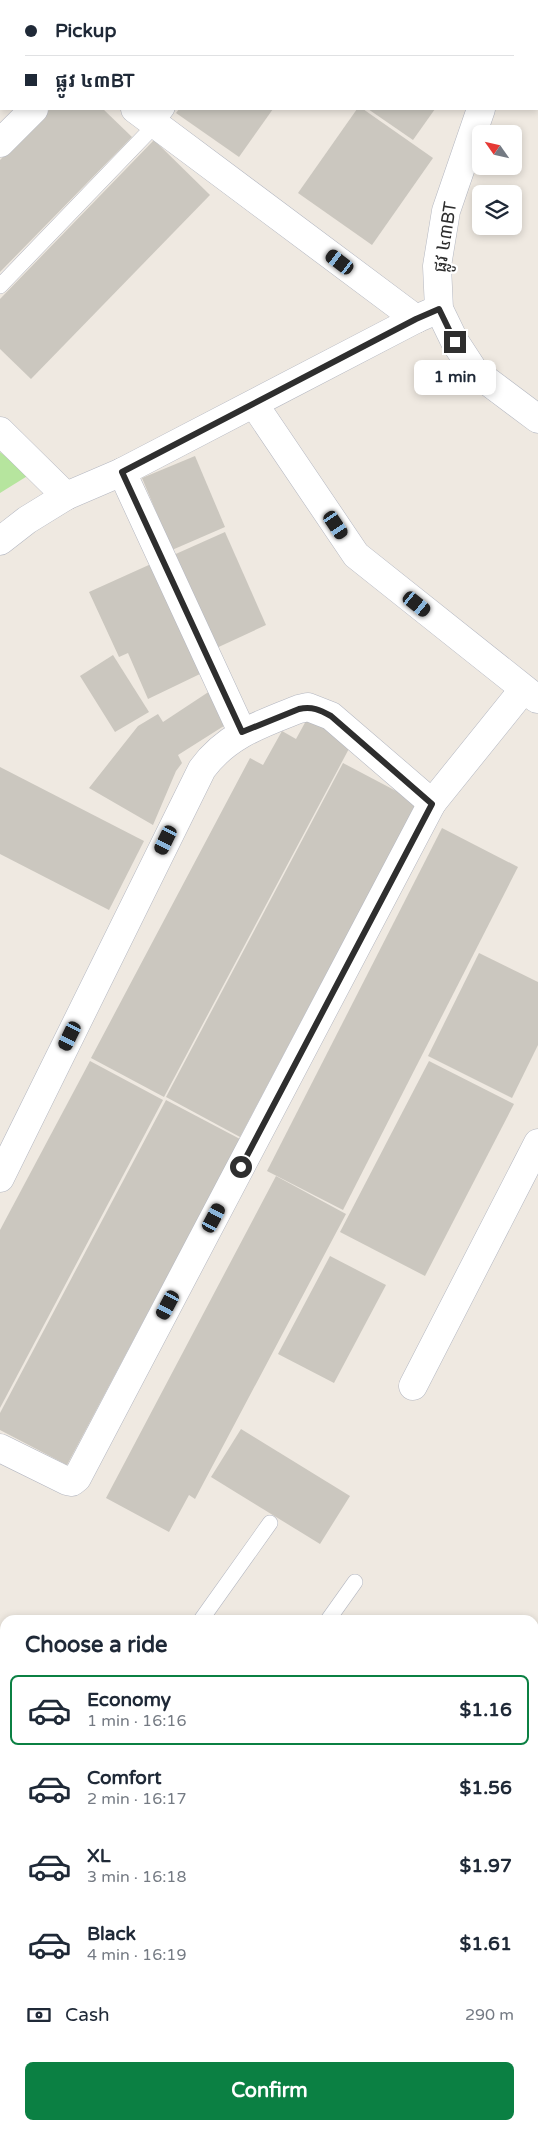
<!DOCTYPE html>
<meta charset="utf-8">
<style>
:root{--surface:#fff;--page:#f6f6f7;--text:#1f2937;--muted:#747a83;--line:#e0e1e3;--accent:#0b8043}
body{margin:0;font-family:"Varela Round","Noto Sans Khmer",sans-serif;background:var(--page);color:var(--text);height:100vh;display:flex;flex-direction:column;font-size:19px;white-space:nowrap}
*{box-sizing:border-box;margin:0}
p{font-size:16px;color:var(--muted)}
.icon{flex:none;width:28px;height:28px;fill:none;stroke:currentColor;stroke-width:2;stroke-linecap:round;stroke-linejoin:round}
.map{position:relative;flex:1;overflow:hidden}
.side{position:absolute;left:0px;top:1615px;width:539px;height:515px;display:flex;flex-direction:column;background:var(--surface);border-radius:15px 15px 0 0;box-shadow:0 2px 8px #0003}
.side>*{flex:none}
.top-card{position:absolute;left:0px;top:0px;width:539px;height:110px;box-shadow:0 2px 8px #0003;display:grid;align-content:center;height:110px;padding:0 25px;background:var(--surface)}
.needle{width:32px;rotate:304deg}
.controls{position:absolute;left:472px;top:125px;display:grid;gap:10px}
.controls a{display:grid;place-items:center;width:50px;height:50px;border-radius:8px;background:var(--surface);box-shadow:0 2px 8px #0003;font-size:25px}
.end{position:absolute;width:22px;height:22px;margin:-11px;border:6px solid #2e2e2e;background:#fff;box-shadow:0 0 0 2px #fff}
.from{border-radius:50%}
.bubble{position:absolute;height:35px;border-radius:8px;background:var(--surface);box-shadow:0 2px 8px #0003;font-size:16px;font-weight:800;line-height:35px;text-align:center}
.car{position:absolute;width:15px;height:30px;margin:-15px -8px;border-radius:6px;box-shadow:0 0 4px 1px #0007;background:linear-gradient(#222 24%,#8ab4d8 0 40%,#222 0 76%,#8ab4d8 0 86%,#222 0)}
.top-card b{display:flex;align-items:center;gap:18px;height:48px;font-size:19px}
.top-card b+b{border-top:1px solid var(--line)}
.top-card i{width:12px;height:12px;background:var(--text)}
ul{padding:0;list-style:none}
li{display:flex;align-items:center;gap:15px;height:70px;margin:0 10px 8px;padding:0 15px;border:2px solid transparent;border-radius:8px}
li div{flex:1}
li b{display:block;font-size:19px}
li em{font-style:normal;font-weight:800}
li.current{border-color:var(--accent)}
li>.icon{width:45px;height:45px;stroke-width:1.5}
h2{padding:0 25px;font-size:22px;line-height:60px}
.pay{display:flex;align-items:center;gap:12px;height:55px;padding:0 25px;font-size:19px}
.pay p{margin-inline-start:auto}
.action{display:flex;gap:10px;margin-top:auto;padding:10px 25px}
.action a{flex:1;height:58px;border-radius:8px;background:var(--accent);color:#fff;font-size:20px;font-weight:800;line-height:58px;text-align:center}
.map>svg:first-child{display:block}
</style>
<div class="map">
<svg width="538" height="2130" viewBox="0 0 538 2130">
<rect width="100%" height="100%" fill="#efe9e1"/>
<path fill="#b6e59e" d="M0 452 29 475 0 493Z"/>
<g fill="#cbc7bf">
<path d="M50 109H103L132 137 0 272V160Z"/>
<path d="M179 109H273L239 157 176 113Z"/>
<path d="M357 109H363L433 158 372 245 298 193Z"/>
<path d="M368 109H435L413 140Z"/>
<path d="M154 140 210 195 31 379 0 349V299Z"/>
<path d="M195 456 225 527 172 550 142 478Z"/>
<path d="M225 532 266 625 210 651 169 557Z"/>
<path d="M151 564 200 674 148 699 128 653 119 657 89 592Z"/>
<path d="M113 655 149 712 115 732 80 676Z"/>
<path d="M213 689 227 724 178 755 182 763 176 771 153 825 89 788 138 726 158 714 163 722Z"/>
<path d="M307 719 352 743 164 1097 91 1058 250 758 263 765 282 731 296 739Z"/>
<path d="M343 763 417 802 240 1137 166 1097Z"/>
<path d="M0 767 144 841 109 910 0 854Z"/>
<path d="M442 828 518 867 343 1210 267 1171Z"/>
<path d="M479 953 538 982V1045L512 1098 428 1056Z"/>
<path d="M90 1061 163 1100 0 1408V1230Z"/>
<path d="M429 1061 514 1104 425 1276 340 1232Z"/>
<path d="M166 1100 240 1139 67 1465 0 1430V1413Z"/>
<path d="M276 1176 346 1214 195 1499 189 1495 169 1532 106 1498Z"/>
<path d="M330 1256 386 1285 334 1383 278 1354Z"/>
<path d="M241 1429 350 1496 320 1544 211 1477Z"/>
<path d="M538 1898V2049L534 2044V1901Z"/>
</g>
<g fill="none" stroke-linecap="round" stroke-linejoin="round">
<defs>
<g id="lane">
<path d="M244 1 245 0"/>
<path d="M0 286 156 124 167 109"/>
<path d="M201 1620 270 1523"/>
<path d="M328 1620 355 1582"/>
<path d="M0 1904 5 1897"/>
<path d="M277 2130 282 2125"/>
</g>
<g id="street">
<path d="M135 109 416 319"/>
<path d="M0 143 34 109"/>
<path d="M254 404 356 555 537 699"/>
<path d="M0 431 66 496"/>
<path d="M122 472 242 732"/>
<path d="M0 541 27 520 66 496 122 472 416 319 439 309"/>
<path d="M0 1178 202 769C227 735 261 724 299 709L308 707 331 716 432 803"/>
<path d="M413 1386 538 1143"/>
<path d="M0 1448 67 1481 72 1482 77 1478 432 803 523 690"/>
<path d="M0 1936 5 1939"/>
<path d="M0 2118 5 2111"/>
<path d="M238 2125 244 2130"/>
</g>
<g id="secondary">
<path d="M505 0V1"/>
<path d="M481 109 446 211 437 266 439 309 455 342 474 371 538 419"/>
</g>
</defs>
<use href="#lane" stroke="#b4b7c1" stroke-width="16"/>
<use href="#street" stroke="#b4b7c1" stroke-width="29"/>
<use href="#secondary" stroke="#b4b7c1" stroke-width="29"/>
<use href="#lane" stroke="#fff" stroke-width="15"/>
<use href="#street" stroke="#fff" stroke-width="28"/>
<use href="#secondary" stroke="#fff" stroke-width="28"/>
</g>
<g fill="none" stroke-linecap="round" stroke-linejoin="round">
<path stroke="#2e2e2e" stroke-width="6" d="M241 1167 432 804 331 716C320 710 312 706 299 709L242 732 122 472 416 319 439 309 455 342"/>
</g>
<g text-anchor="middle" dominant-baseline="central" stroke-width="4.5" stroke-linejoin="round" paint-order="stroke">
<g font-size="18" fill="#2e2e2e" stroke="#fff">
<text transform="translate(445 237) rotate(-81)">ផ្លូវ ៤៣BT</text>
</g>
</g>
</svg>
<div class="controls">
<a><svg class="needle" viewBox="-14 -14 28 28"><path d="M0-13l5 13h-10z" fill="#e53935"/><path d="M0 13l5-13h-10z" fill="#747a83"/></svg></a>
<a><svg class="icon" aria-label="layers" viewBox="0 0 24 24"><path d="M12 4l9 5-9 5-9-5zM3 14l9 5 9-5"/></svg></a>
</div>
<i class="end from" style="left:241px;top:1167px"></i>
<i class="end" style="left:455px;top:342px"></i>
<div class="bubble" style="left:414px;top:360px;width:82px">1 min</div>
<i class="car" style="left:340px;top:262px;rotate:307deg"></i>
<i class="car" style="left:336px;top:525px;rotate:146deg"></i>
<i class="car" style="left:417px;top:604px;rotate:129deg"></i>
<i class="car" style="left:166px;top:840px;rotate:206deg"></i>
<i class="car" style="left:70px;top:1036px;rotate:206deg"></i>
<i class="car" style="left:214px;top:1218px;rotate:28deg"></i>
<i class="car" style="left:168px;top:1305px;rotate:208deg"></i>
<div class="top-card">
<b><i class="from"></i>Pickup</b>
<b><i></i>ផ្លូវ ៤៣BT</b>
</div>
<section class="side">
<h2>Choose a ride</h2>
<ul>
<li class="current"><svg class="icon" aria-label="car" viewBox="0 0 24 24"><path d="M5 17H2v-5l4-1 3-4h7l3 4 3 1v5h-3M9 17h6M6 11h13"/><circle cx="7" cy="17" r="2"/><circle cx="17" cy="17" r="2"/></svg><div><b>Economy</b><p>1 min · 16:16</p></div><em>$1.16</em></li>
<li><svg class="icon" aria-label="car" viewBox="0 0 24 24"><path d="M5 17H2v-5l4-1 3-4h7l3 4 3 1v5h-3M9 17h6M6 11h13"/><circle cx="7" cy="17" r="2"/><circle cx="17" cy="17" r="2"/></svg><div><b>Comfort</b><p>2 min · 16:17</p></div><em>$1.56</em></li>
<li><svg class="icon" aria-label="car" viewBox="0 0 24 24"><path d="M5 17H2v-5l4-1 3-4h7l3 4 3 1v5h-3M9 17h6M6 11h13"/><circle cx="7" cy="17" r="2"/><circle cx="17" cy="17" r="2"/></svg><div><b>XL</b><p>3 min · 16:18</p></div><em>$1.97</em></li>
<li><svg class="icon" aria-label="car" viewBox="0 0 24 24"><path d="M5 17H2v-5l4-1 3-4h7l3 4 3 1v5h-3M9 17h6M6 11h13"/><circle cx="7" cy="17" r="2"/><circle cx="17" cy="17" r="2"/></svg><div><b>Black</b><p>4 min · 16:19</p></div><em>$1.61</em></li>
</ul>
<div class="pay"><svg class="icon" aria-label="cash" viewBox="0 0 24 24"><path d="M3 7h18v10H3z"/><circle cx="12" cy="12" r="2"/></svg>Cash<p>290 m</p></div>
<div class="action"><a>Confirm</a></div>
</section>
</div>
